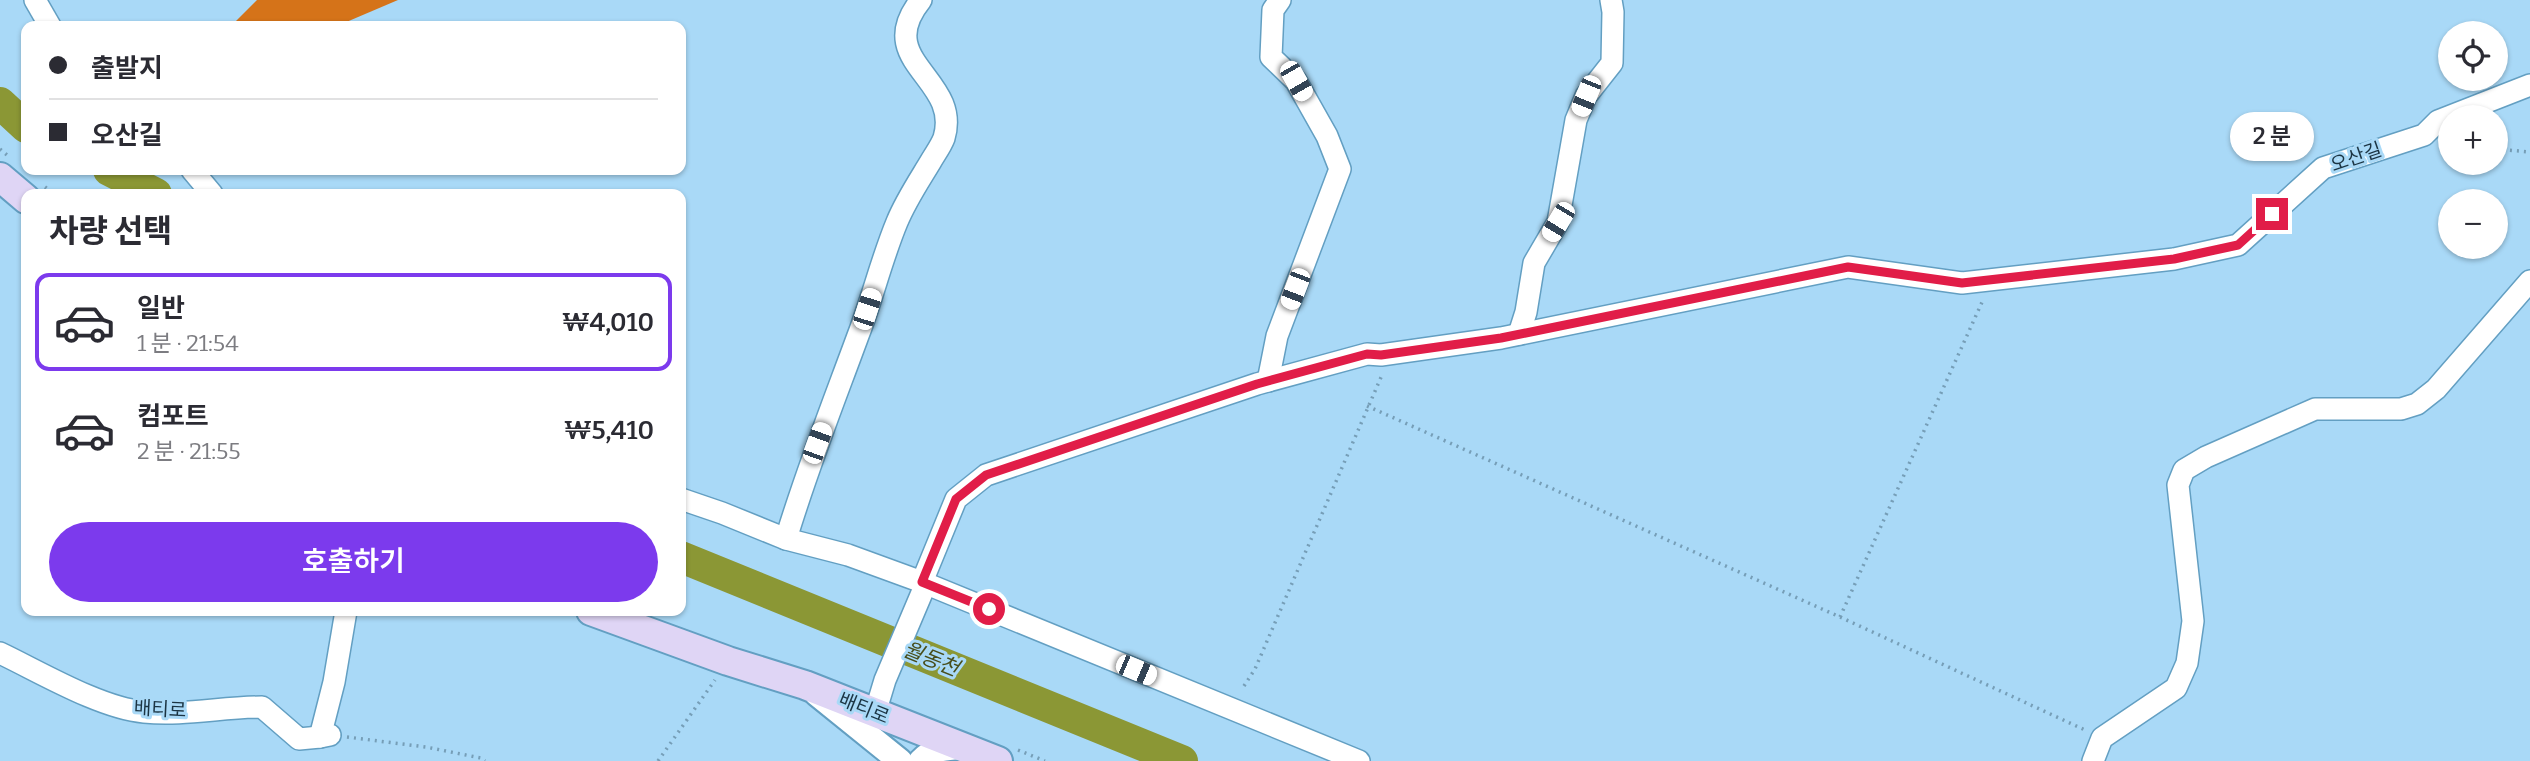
<!DOCTYPE html>
<html lang="ko">
<meta charset="utf-8">
<style>
:root{--surface:#fff;--page:#f2f2f3;--text:#2b2b33;--muted:#7c7c81;--line:#e1e1e2;--accent:#7c3aed}
body{margin:0;font-family:Bitter,"Noto Sans KR",serif;background:var(--page);color:var(--text);height:100vh;display:flex;flex-direction:column;font-size:26px;white-space:nowrap}
*{box-sizing:border-box;margin:0}
p{font-size:23px;color:var(--muted)}
.icon{flex:none;width:38px;height:38px;fill:none;stroke:currentColor;stroke-width:2;stroke-linecap:round;stroke-linejoin:round}
.map{position:relative;flex:1;overflow:hidden}
.drawer{position:absolute;left:21px;top:189px;width:665px;height:427px;display:flex;flex-direction:column;background:var(--surface);border-radius:14px;box-shadow:0 2px 5px #0004}
.drawer>*{flex:none}
.hud{position:absolute;left:21px;top:21px;width:665px;height:154px;border-radius:14px;box-shadow:0 2px 5px #0004;display:grid;align-content:center;height:154px;padding:0 28px;background:var(--surface)}
.controls{position:absolute;left:2438px;top:21px;display:grid;gap:14px}
.controls a{display:grid;place-items:center;width:70px;height:70px;border-radius:50%;background:var(--surface);box-shadow:0 2px 5px #0004;font-size:35px}
.end{position:absolute;width:32px;height:32px;margin:-16px;border:9px solid #e11d48;background:#fff;box-shadow:0 0 0 4px #fff}
.from{border-radius:50%}
.bubble{position:absolute;height:49px;border-radius:24px;background:var(--surface);box-shadow:0 2px 5px #0004;font-size:23px;font-weight:600;line-height:49px;text-align:center}
.car{position:absolute;width:21px;height:42px;margin:-21px -10px;border-radius:9px;box-shadow:0 0 5px 2px #0007;background:linear-gradient(#fff 24%,#345 0 40%,#fff 0 76%,#345 0 86%,#fff 0)}
.hud b{display:flex;align-items:center;gap:24px;height:66px;font-size:26px}
.hud b+b{border-top:2px solid var(--line)}
.hud i{width:18px;height:18px;background:var(--text)}
ul{padding:0;list-style:none}
li{display:flex;align-items:center;gap:21px;height:98px;margin:0 14px 10px;padding:0 14px;border:4px solid transparent;border-radius:14px}
li div{flex:1}
li b{display:block;font-size:26px}
li em{font-style:normal;font-weight:600}
li.on{border-color:var(--accent)}
li>.icon{width:63px;height:63px;stroke-width:1.5}
h2{padding:0 28px;font-size:32px;line-height:84px}
.primary-button{display:flex;gap:14px;margin-top:auto;padding:14px 28px}
.primary-button a{flex:1;height:80px;border-radius:42px;background:var(--accent);color:#fff;font-size:28px;font-weight:600;line-height:80px;text-align:center}
.map>svg:first-child{display:block}
</style>
<div class="map">
<svg width="2530" height="761" viewBox="0 0 2530 761">
<rect width="100%" height="100%" fill="#a9d9f7"/>
<path fill="#d57319" d="M257 0H398L337 26H231Z"/>
<g fill="none" stroke-linecap="round" stroke-linejoin="round">
<g stroke="#8b9735" stroke-width="32">
<path d="M0 103 26 127"/>
<path d="M109 170 156 194"/>
<path d="M681 557 1182 761"/>
</g>
<defs>
<g id="minor">
<path d="M35 0 50 26"/>
<path d="M192 170 212 194"/>
<path d="M1519 334 1526 312 1534 263 1558 222 1576 120 1586 96 1612 63 1613 12 1611 0"/>
<path d="M1268 381 1277 336 1340 169 1327 136 1296 81 1271 57 1273 10 1280 0"/>
<path d="M681 499 722 513 786 539 848 555 922 582 1359 761"/>
<path d="M786 539C807 469 834 401 859 333 873 296 882 258 897 222 906 200 919 181 931 161 935 154 941 146 944 138 962 78 871 62 921 0"/>
<path d="M0 653C40 672 100 708 144 712 183 716 223 707 262 707L299 739 320 737"/>
<path d="M875 713 885 680 924 588 922 582 956 499 986 475 1257 384 1367 354 1381 355 1501 338 1848 267 1962 283 2174 259 2238 245 2323 168 2424 135 2438 121 2530 85"/>
<path d="M330 735 320 737 334 682 346 611"/>
<path d="M2093 761 2102 738 2176 688 2187 663 2193 621 2178 485 2184 470 2206 457 2315 409H2401L2417 404 2436 389 2530 281"/>
</g>
<g id="tertiary">
<path d="M817 694 900 761"/>
<path d="M921 761C933 748 945 748 963 747"/>
</g>
<g id="secondary">
<path d="M0 177 26 199"/>
<path d="M591 611 728 661 805 685 998 761"/>
</g>
</defs>
<use href="#minor" stroke="#639fc2" stroke-width="24"/>
<use href="#tertiary" stroke="#639fc2" stroke-width="28"/>
<use href="#secondary" stroke="#639fc2" stroke-width="32"/>
<g stroke="#769eb7" stroke-width="3.5" stroke-dasharray="2 5" stroke-linecap="butt">
<path d="M0 149 7 155"/>
<path d="M2496 149 2530 152"/>
<path d="M45 187 54 194"/>
<path d="M1367 406 1840 617 2085 730"/>
<path d="M1840 617 1983 300"/>
<path d="M1244 686 1255 669 1382 375"/>
<path d="M347 737 426 747 481 758 485 761"/>
<path d="M1018 750 1045 761"/>
<path d="M658 761 715 680"/>
</g>
<use href="#minor" stroke="#fff" stroke-width="21"/>
<use href="#tertiary" stroke="#fff" stroke-width="24"/>
<use href="#secondary" stroke="#dfd5f5" stroke-width="28"/>
</g>
<g fill="none" stroke-linecap="round" stroke-linejoin="round">
<path stroke="#e11d48" stroke-width="9" d="M989 609 922 582 956 499 986 475 1257 384 1367 354 1381 355 1501 338 1848 267 1962 283 2174 259 2238 245 2272 214"/>
</g>
<g text-anchor="middle" dominant-baseline="central" stroke-width="6" stroke-linejoin="round" paint-order="stroke">
<g font-size="19" fill="#1b3443" stroke="#a9d9f7">
<text transform="translate(2356 157) rotate(-19)">오산길</text>
<text transform="translate(864 708) rotate(22)">배티로</text>
<text transform="translate(160 709) rotate(3)">배티로</text>
</g>
<g font-size="21" font-style="italic" fill="#484e1b" stroke="#a9d9f7">
<text transform="translate(931 659) rotate(22)">월동천</text>
</g>
</g>
</svg>
<div class="controls">
<a><svg class="icon" aria-label="locate" viewBox="0 0 24 24"><circle cx="12" cy="12" r="6"/><path d="M12 2v4M12 18v4M2 12h4M18 12h4"/></svg></a>
<a>+</a>
<a>−</a>
</div>
<i class="end from" style="left:989px;top:609px"></i>
<i class="end" style="left:2272px;top:214px"></i>
<div class="bubble" style="left:2230px;top:112px;width:84px">2 분</div>
<i class="car" style="left:1296px;top:81px;rotate:150deg"></i>
<i class="car" style="left:1586px;top:96px;rotate:202deg"></i>
<i class="car" style="left:1558px;top:222px;rotate:211deg"></i>
<i class="car" style="left:1295px;top:289px;rotate:201deg"></i>
<i class="car" style="left:867px;top:309px;rotate:18deg"></i>
<i class="car" style="left:817px;top:443px;rotate:20deg"></i>
<i class="car" style="left:1136px;top:670px;rotate:113deg"></i>
<div class="hud">
<b><i class="from"></i>출발지</b>
<b><i></i>오산길</b>
</div>
<section class="drawer">
<h2>차량 선택</h2>
<ul>
<li class="on"><svg class="icon" aria-label="car" viewBox="0 0 24 24"><path d="M5 17H2v-5l4-1 3-4h7l3 4 3 1v5h-3M9 17h6M6 11h13"/><circle cx="7" cy="17" r="2"/><circle cx="17" cy="17" r="2"/></svg><div><b>일반</b><p>1 분 · 21:54</p></div><em>₩4,010</em></li>
<li><svg class="icon" aria-label="car" viewBox="0 0 24 24"><path d="M5 17H2v-5l4-1 3-4h7l3 4 3 1v5h-3M9 17h6M6 11h13"/><circle cx="7" cy="17" r="2"/><circle cx="17" cy="17" r="2"/></svg><div><b>컴포트</b><p>2 분 · 21:55</p></div><em>₩5,410</em></li>
</ul>
<div class="primary-button"><a>호출하기</a></div>
</section>
</div>
